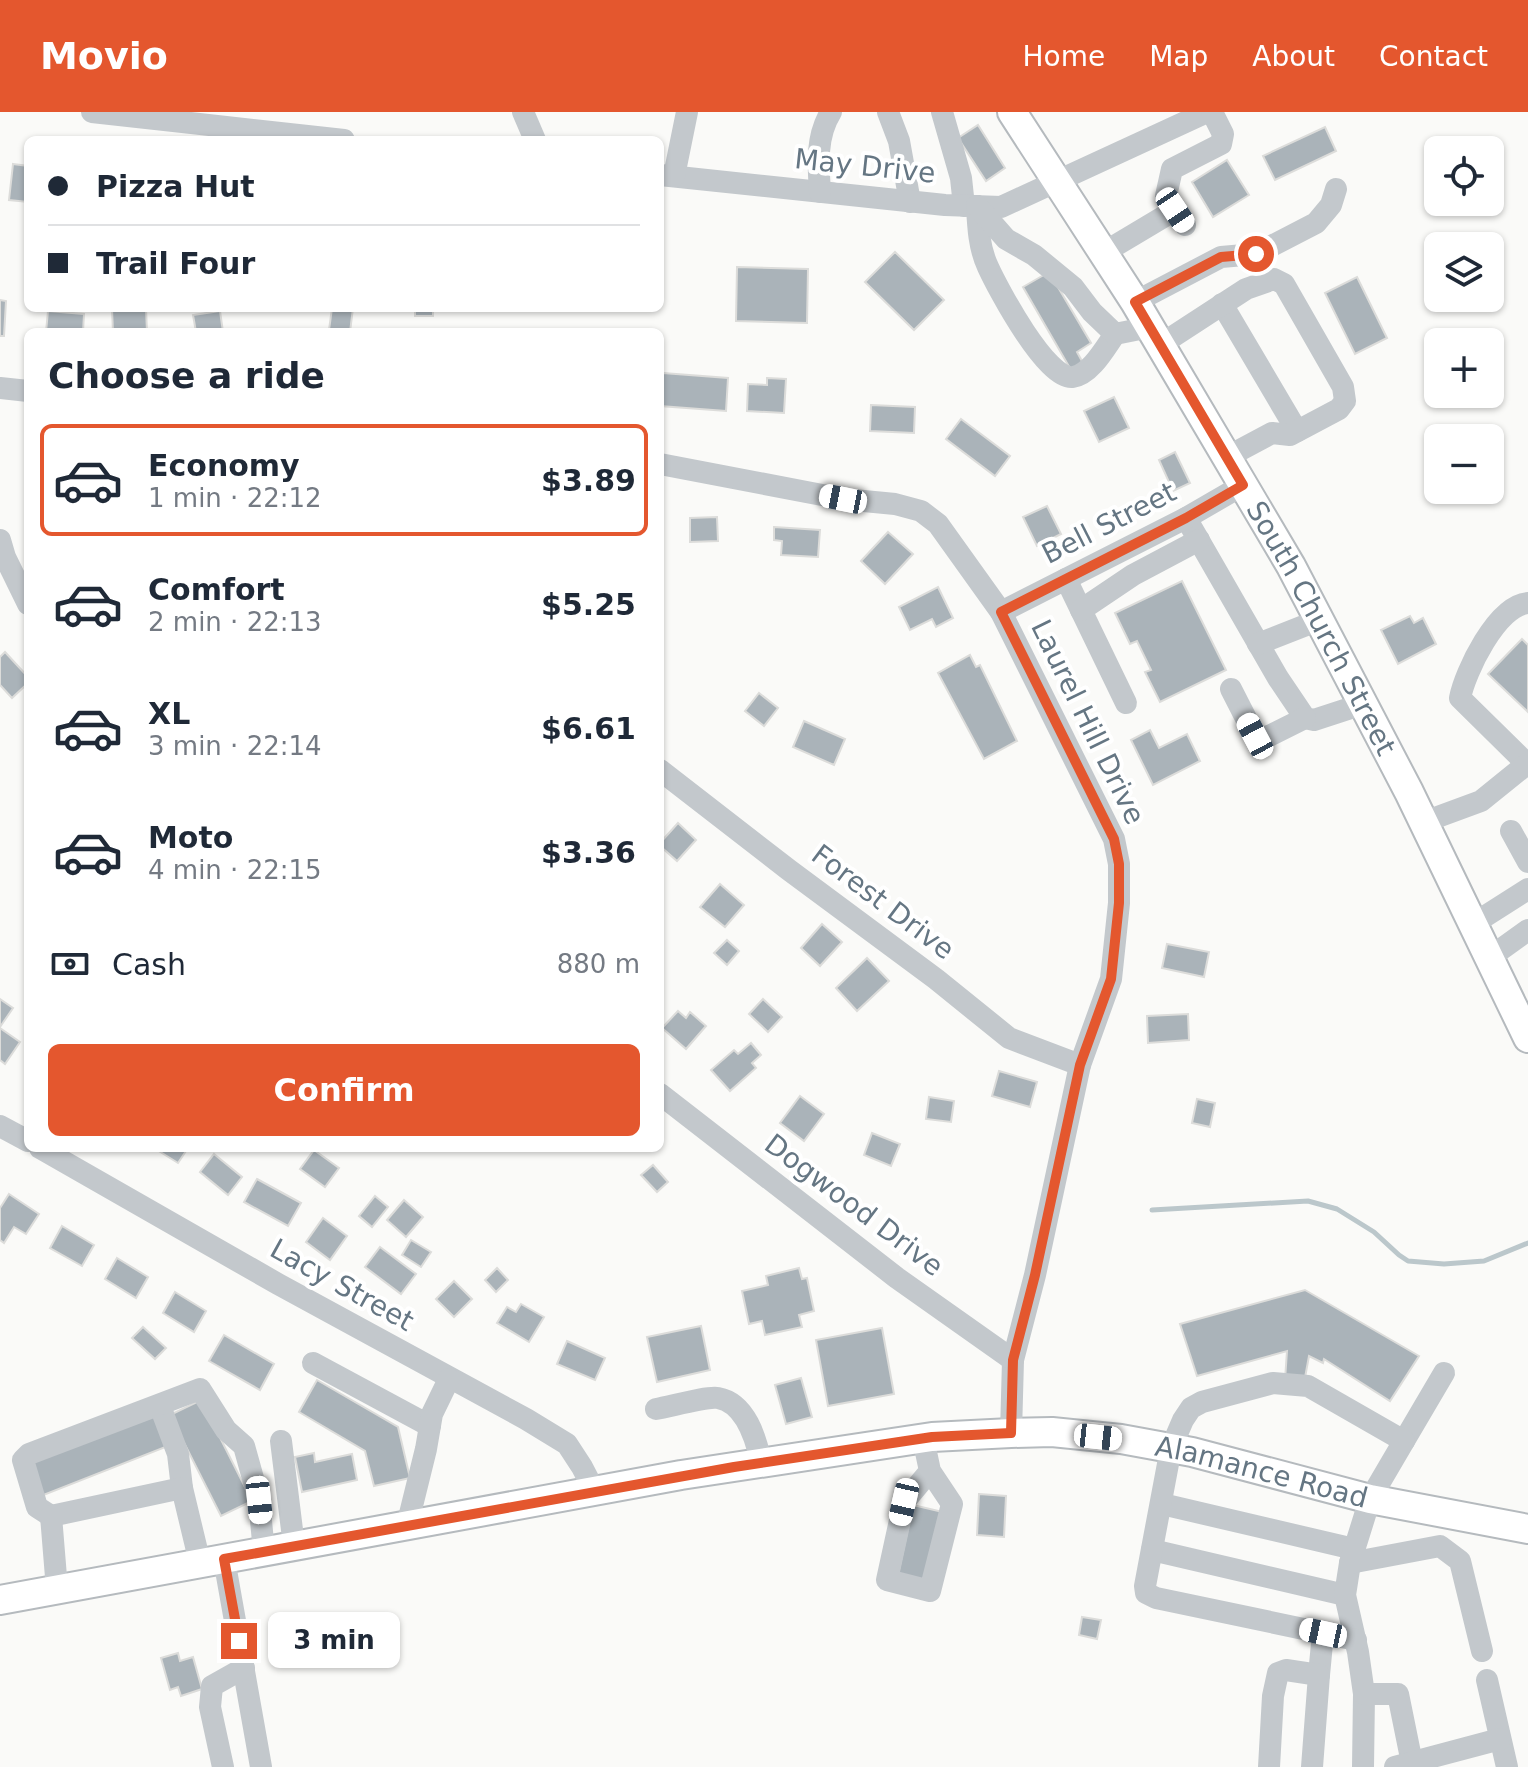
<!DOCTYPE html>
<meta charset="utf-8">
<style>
:root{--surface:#fff;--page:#f6f6f7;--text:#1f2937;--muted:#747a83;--line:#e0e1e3;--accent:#e4572e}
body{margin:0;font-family:"DejaVu Sans",sans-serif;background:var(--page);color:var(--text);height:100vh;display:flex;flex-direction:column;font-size:30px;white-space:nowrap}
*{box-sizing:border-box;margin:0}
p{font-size:26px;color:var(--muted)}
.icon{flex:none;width:44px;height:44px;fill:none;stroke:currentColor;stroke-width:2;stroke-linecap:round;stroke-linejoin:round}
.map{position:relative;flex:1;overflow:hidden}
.panel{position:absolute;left:24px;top:216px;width:640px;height:824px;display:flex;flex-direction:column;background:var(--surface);border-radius:12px;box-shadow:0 2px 6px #0004}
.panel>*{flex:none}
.banner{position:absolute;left:24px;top:24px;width:640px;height:176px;border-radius:12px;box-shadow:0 2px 6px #0004;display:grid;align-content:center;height:176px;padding:0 24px;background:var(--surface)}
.buttons{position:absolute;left:1424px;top:24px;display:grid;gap:16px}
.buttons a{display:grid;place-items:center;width:80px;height:80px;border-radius:12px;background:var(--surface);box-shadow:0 2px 6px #0004;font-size:40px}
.end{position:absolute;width:36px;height:36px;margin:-18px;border:10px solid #e4572e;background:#fff;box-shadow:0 0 0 4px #fff}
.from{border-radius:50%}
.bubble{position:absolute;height:56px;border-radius:12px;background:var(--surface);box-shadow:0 2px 6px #0004;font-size:26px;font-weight:800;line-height:56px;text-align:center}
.car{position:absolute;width:24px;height:48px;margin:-24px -12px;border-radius:10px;box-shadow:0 0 6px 2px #0007;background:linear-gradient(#fff 24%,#345 0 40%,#fff 0 76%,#345 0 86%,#fff 0)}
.banner b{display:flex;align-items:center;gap:28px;height:76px;font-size:30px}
.banner b+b{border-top:2px solid var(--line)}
.banner i{width:20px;height:20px;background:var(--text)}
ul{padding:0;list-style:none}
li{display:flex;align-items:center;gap:24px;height:112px;margin:0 16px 12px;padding:0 8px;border:4px solid transparent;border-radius:12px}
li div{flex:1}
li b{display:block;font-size:30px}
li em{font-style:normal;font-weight:800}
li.on{border-color:var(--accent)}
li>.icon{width:72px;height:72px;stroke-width:1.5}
h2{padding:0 24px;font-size:36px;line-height:96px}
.pay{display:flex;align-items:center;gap:20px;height:88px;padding:0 24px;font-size:30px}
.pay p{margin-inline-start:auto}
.cta{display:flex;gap:16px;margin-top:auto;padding:16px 24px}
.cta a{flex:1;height:92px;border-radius:12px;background:var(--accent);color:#fff;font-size:32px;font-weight:800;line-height:92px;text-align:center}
header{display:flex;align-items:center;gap:48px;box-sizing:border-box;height:112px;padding:0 40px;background:var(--accent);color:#fff}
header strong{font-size:38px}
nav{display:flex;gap:44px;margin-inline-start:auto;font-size:28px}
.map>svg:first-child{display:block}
</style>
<header>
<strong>Movio</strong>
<nav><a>Home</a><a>Map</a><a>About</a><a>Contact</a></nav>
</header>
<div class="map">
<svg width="1528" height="1655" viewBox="0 0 1528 1655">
<rect width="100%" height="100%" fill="#fafaf8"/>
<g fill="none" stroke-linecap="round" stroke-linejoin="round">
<path stroke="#bbc7cb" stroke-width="5" d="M1152 1098 1308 1089 1337 1097 1374 1120 1399 1143 1408 1149 1444 1152 1484 1149 1528 1131"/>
</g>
<g fill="#aab3b9" stroke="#dcdcda" stroke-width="2">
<path d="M978 13 1005 56 986 69 958 26Z"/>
<path d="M1325 15 1336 39 1275 68 1263 44Z"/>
<path d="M1227 48 1249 83 1213 105 1192 70Z"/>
<path d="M13 52 28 54V90L9 88Z"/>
<path d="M895 140 944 188 914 218 865 170Z"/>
<path d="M737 155 808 157 807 211 736 209Z"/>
<path d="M1049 160 1091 231 1077 240 1083 251 1071 258 1023 175Z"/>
<path d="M1357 165 1387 226 1355 242 1325 181Z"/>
<path d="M0 188 6 189 4 224H0Z"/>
<path d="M146 196 147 220H113L112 197Z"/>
<path d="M332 196H353L350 220 329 218Z"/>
<rect x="415" y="196" width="18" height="8"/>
<path d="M48 199 84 202 83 220H46Z"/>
<path d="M220 199 223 220H196L193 203Z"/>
<path d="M663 261 728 266 726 299 660 294Z"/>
<path d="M767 266 786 267 784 301 747 299 748 272 767 273Z"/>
<path d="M1114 285 1129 316 1099 330 1084 299Z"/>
<path d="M871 293 915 295 914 321 870 319Z"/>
<path d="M961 307 1010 344 995 364 946 327Z"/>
<path d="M1175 340 1190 371 1173 379 1159 348Z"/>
<path d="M1047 394 1061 422 1037 434 1023 405Z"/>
<path d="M717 405 718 429 690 430V406Z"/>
<path d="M774 415 820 418 818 445 781 443 782 429 774 428Z"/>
<path d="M888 420 913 442 885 472 861 449Z"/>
<path d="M1182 469 1226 558 1160 590 1145 560 1151 558 1137 529 1130 532 1115 501Z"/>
<path d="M938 475 953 506 936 515 932 507 910 518 899 495Z"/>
<path d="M1410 504 1414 511 1423 506 1436 532 1398 552 1381 518Z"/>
<path d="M1522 527 1528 533V600L1488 562Z"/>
<path d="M5 540 28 565V571L12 586 0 573V545Z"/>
<path d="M970 543 976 555 980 553 1017 629 984 647 938 561Z"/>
<path d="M759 581 778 596 764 614 745 599Z"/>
<path d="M804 609 845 627 834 653 793 635Z"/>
<path d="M1150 618 1159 636 1187 622 1200 649 1153 673 1131 628Z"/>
<path d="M678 711 696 728 677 749 660 734V731Z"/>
<path d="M720 772 744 793 725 815 700 795Z"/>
<path d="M822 812 842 830 820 854 801 836Z"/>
<path d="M727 828 739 839 727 853 714 841Z"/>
<path d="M1167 832 1209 840 1204 865 1162 856Z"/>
<path d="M867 846 889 869 857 899 836 876Z"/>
<path d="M0 887 13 896 0 915Z"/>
<path d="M763 887 782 905 768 920 749 902Z"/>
<path d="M678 899 686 906 690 900 706 914 686 937 662 916Z"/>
<path d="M1188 902 1189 928 1148 931 1147 904Z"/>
<path d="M0 916 20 930 5 952 0 948Z"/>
<path d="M751 931 761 943 752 951 756 956 730 979 711 958 734 938 738 942Z"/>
<path d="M999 959 1037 970 1030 995 992 984Z"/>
<path d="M800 984 824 1002 804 1029 780 1011Z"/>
<path d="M929 985 954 989 951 1010 926 1007Z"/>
<path d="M1197 987 1215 991 1210 1015 1192 1011Z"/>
<path d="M872 1021 900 1032 891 1054 864 1043Z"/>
<path d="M154 1036H188L178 1051Z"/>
<path d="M314 1038 339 1056 325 1075 300 1057Z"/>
<path d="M214 1042 242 1065 228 1083 200 1060Z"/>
<path d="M653 1053 668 1070 657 1080 641 1063Z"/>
<path d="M257 1067 301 1091 288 1114 244 1090Z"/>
<path d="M9 1082 39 1102 26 1122 14 1115 4 1131 0 1128V1096Z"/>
<path d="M375 1084 388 1095 372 1115 359 1104Z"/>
<path d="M404 1088 423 1105 406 1125 387 1108Z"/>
<path d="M323 1106 347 1124 330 1148 306 1130Z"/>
<path d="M62 1114 94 1133 82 1154 50 1136Z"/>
<path d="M411 1128 431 1140 421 1155 402 1143Z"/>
<path d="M380 1135 416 1162 401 1182 365 1155Z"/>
<path d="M117 1146 148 1165 136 1186 105 1167Z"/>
<path d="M497 1156 508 1168 496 1180 485 1168Z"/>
<path d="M799 1156 802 1167 807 1166 814 1199 799 1203 802 1215 765 1223 762 1209 749 1212 742 1179 768 1173 766 1164Z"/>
<path d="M454 1169 472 1187 454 1205 436 1187Z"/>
<path d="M1305 1178 1419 1244 1390 1289 1324 1247 1323 1251 1309 1244 1304 1271 1285 1268 1287 1239 1197 1264 1180 1212Z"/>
<path d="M175 1180 206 1199 194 1220 163 1201Z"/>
<path d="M521 1192 544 1205 529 1230 497 1211 507 1195 516 1200Z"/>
<path d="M701 1214 710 1258 657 1270 647 1225Z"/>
<path d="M143 1215 166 1236 155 1247 132 1226Z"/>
<path d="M882 1216 894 1282 828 1294 816 1228Z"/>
<path d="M224 1223 274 1252 260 1278 209 1249Z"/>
<path d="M567 1229 605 1246 595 1268 557 1252Z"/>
<path d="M801 1266 812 1305 786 1312 775 1273Z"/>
<path d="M317 1268 398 1315 410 1366 374 1374 365 1339 299 1300Z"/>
<path d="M201 1288 252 1389 221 1404 170 1303Z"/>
<path d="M155 1301 168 1334 41 1384 28 1351Z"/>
<path d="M314 1341 315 1350 352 1342 357 1368 302 1380 295 1345Z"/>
<path d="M979 1382 1006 1384 1004 1425 977 1423Z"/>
<path d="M913 1393 947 1401 931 1474 897 1467Z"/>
<path d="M1082 1505 1101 1508 1097 1527 1079 1523Z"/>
<path d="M178 1541 180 1549 193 1545 202 1577 181 1584 178 1575 170 1578 161 1546Z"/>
</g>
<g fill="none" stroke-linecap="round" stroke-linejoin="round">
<defs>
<g id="major">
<path id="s1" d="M1012 0 1135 190 1291 454 1409 680 1528 926"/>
<path id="s2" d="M0 1488 681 1363 932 1325 1011 1321 1052 1320 1121 1327 1192 1340 1370 1387 1528 1417"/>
</g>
</defs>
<use href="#major" stroke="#b5babe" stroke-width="32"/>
<g stroke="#c3c8cc" stroke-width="22">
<path d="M92 0 344 28"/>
<path d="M523 0 535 28"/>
<path d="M888 0 899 29 910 90"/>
<path d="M942 0 961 66 964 94"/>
<path d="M660 63 945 93 1001 95 1207 0"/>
<path d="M674 64 687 0"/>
<path d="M820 80C818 52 816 24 831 0"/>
<path d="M977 94C978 115 979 136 988 155 998 177 1047 269 1073 265 1091 262 1105 236 1115 222"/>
<path d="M977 94 1006 127 1034 143 1073 175 1092 200 1115 222 1150 215"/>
<path d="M1185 113 1166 84 1172 57 1221 32 1223 22 1212 0"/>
<path d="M1103 141 1175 98"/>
<path d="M1135 190 1221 145 1256 142 1316 111 1331 93 1336 77"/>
<path d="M1222 192 1297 319"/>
<path d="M1160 233 1246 177 1274 167 1284 172 1343 275 1345 289 1339 297 1290 323 1272 321 1227 345"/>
<path d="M0 276 28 279"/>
<path d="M660 352 843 387 895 392 921 399 938 412 1001 500 1114 727 1119 752V791L1111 867 1080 953 1035 1163 1013 1248 1011 1321"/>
<path d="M1186 406 1278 566 1305 606 1314 608 1363 592"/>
<path d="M0 428 5 445 28 492"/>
<path d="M1066 467 1126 591"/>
<path d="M1081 498 1133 463 1199 428"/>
<path d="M1001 500 1186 406 1243 373"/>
<path d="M1258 532 1319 508"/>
<path d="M1231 577 1255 624 1267 625 1305 606"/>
<path d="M1527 652 1460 586C1465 560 1497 493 1528 491"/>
<path d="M660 658 789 758 936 867 1009 926 1080 953"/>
<path d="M1424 710 1481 689 1528 651"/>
<path d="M1511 719 1528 750"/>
<path d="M1473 812 1528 777"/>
<path d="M1489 846 1528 818"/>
<path d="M660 982 897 1166 1013 1248"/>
<path d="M0 1014 28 1029"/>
<path d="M40 1036 278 1172 526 1307 567 1332 582 1355 595 1380"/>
<path d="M313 1251 430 1314"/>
<path d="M160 1294 178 1342 182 1376"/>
<path d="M656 1297C669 1295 707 1284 718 1286 746 1291 756 1327 761 1350"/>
<path d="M923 1326 930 1359 904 1390 887 1468 930 1479 952 1392 930 1359"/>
<path d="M281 1329 294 1434"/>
<path d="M1404 1329 1444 1261"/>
<path d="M1162 1392 1354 1437"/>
<path d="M51 1404 37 1395 23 1348 29 1342 200 1277 226 1318 244 1334 259 1388 264 1440"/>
<path d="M407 1414 426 1337 432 1302 449 1267"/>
<path d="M1152 1438 1345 1483"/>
<path d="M224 1447 261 1655"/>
<path d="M1350 1451 1345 1483 1358 1540 1364 1582 1363 1655"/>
<path d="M57 1477 51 1404 182 1376 200 1451"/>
<path d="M1356 1528 1156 1486 1146 1481 1145 1474 1171 1336 1183 1308 1191 1296 1202 1290 1273 1271 1308 1274 1404 1329 1370 1387 1350 1451 1440 1434 1460 1449 1482 1539"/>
<path d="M1319 1563 1323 1521"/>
<path d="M1487 1568 1507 1655"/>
<path d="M1364 1582H1398L1412 1651"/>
<path d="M223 1655 210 1595 212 1574 244 1556"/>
<path d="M1269 1655 1273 1584 1278 1561 1286 1558 1319 1563 1312 1655"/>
<path d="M1395 1655 1500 1627"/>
</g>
<use href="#major" stroke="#fff" stroke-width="28"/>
</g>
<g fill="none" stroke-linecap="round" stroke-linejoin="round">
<path stroke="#e4572e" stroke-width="10" d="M239 1529 224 1447 734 1355 932 1325 1011 1321 1013 1248 1035 1163 1080 953 1111 867 1119 791V752L1114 727 1001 500 1186 406 1243 373 1135 190 1221 145 1256 142"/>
</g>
<g text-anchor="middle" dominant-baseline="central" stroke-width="8" stroke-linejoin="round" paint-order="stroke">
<g font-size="28" fill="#657683" stroke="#fff">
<text transform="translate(865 54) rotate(6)">May Drive</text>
<text transform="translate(1109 411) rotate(-27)">Bell Street</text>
<text stroke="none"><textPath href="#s1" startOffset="602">South Church Street</textPath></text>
<text transform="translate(1088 610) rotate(64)">Laurel Hill Drive</text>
<text transform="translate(883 790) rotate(37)">Forest Drive</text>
<text transform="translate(854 1093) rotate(37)">Dogwood Drive</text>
<text transform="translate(342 1173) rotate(29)">Lacy Street</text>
<text stroke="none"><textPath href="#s2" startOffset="1280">Alamance Road</textPath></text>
</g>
</g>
</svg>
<div class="buttons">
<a><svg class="icon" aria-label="locate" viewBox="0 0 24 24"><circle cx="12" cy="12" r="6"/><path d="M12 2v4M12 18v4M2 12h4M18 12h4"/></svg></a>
<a><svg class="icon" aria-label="layers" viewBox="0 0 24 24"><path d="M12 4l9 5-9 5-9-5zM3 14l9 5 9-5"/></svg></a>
<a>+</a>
<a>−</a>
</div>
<i class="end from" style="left:1256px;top:142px"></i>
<i class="end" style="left:239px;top:1529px"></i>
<div class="bubble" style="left:268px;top:1500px;width:132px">3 min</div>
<i class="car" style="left:1175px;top:98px;rotate:146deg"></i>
<i class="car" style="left:843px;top:387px;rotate:281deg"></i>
<i class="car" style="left:1255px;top:624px;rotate:332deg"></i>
<i class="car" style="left:1098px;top:1325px;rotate:96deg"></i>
<i class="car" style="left:259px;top:1388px;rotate:174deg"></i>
<i class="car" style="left:904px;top:1390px;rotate:193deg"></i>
<i class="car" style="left:1323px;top:1521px;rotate:282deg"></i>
<div class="banner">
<b><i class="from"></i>Pizza Hut</b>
<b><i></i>Trail Four</b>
</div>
<section class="panel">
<h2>Choose a ride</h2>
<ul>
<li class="on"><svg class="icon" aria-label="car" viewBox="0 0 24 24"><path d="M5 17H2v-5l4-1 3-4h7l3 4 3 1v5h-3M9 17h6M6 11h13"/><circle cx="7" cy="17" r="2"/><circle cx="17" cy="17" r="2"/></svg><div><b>Economy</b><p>1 min · 22:12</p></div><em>$3.89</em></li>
<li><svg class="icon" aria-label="car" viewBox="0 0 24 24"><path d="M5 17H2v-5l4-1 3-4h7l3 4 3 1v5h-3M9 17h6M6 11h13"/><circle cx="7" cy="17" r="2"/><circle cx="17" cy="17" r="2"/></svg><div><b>Comfort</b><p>2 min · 22:13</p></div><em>$5.25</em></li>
<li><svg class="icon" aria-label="car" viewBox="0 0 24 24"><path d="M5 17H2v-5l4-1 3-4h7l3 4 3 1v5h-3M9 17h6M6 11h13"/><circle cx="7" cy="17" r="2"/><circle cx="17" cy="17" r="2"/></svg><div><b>XL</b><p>3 min · 22:14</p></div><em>$6.61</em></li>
<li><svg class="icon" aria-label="car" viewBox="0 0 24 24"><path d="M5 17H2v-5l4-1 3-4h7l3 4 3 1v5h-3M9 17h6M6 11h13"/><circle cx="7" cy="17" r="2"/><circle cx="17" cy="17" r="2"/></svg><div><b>Moto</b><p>4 min · 22:15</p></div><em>$3.36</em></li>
</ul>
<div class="pay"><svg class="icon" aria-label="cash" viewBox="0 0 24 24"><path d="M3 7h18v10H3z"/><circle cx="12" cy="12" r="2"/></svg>Cash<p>880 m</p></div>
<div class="cta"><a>Confirm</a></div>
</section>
</div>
